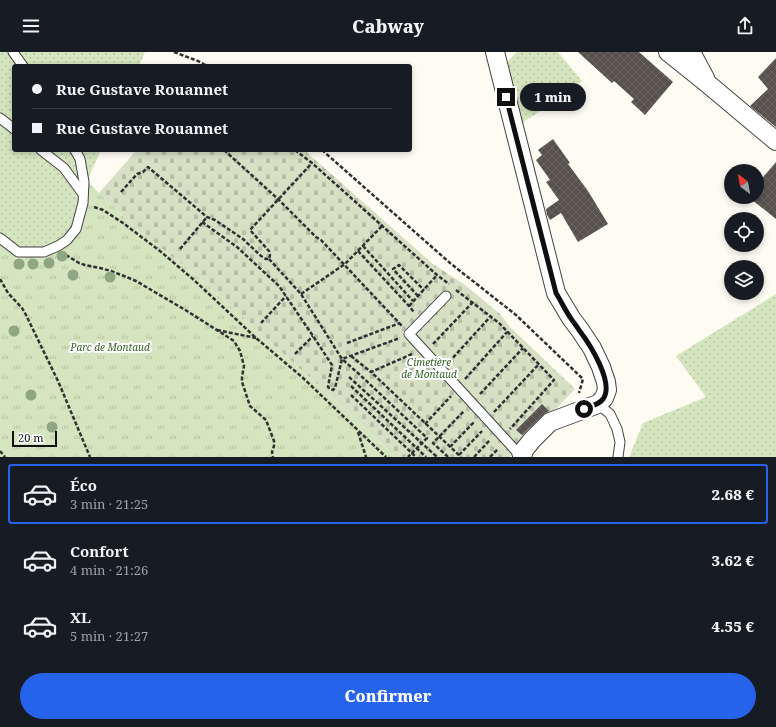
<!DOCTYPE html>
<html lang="fr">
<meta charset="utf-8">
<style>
:root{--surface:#171b24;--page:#20242c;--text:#f1f3f6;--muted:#9ea1a6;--line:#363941;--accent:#2563eb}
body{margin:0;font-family:"Noto Serif",serif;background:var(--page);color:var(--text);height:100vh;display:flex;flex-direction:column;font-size:15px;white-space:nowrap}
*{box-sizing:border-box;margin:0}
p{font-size:13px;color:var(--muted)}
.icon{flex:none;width:22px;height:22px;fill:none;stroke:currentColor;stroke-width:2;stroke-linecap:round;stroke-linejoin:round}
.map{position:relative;height:405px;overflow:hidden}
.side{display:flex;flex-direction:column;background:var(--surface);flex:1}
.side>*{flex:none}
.top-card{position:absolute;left:12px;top:12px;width:400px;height:88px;border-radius:4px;box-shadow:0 2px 6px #0003;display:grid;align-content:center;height:88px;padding:0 20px;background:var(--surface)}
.needle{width:26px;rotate:329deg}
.tools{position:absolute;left:724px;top:112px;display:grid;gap:8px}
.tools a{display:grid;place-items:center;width:40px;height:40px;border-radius:50%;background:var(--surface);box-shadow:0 2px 6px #0003;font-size:20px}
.scale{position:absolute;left:12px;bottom:10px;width:45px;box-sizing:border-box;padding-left:4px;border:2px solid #0f0f0f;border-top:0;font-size:11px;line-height:14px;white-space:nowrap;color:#0f0f0f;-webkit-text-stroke:3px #fff;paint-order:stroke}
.end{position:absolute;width:18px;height:18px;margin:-9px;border:5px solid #0f0f0f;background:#fff;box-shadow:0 0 0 2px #fff}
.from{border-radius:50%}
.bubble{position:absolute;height:28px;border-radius:14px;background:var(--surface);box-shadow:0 2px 6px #0003;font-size:13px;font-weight:800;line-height:28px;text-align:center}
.top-card b{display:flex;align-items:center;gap:14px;height:38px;font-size:15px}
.top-card b+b{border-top:1px solid var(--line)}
.top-card i{width:10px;height:10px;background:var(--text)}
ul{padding:7px 0 0;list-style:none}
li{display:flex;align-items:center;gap:12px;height:60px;margin:0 8px 6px;padding:0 12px;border:2px solid transparent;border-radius:4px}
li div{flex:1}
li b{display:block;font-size:15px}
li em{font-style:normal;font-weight:800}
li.active{border-color:var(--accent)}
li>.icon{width:36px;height:36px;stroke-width:1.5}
.button{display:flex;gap:8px;margin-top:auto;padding:8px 20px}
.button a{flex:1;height:46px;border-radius:24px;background:var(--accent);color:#fff;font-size:16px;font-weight:800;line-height:46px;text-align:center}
header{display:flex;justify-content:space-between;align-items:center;height:52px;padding:0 20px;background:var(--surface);font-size:18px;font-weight:800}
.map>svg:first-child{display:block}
</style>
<header><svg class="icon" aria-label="menu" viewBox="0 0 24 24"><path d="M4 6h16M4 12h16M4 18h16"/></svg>Cabway<svg class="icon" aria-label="share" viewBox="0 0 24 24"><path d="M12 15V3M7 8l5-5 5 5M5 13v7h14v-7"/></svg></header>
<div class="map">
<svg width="776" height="405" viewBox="0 0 776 405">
<defs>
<pattern id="grass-dots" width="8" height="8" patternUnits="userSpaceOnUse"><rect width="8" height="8" fill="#d4e5bf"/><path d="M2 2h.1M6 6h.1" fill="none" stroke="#b5c3a3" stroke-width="1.8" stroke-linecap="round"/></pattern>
<pattern id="cemetery-stones" width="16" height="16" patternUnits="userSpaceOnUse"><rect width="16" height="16" fill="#d7dfc5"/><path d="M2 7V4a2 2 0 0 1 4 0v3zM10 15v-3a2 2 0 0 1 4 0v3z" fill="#b7bea8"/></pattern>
<pattern id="park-tufts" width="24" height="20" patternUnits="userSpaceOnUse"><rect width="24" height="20" fill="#d4e5bf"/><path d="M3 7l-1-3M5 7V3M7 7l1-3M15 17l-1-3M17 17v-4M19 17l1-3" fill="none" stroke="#b5c3a3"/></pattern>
<pattern id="building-cross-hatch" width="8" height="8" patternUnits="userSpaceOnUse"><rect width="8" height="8" fill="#57514d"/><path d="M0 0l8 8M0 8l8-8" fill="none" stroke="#6a6562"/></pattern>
</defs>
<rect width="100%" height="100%" fill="#fefbf3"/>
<g fill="url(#grass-dots)">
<path d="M0 0H145L139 14H14V98H101L87 129 86 157 83 170 77 185 61 196 45 204 16 206 0 191Z"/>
<path d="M517 0H558L582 29 563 44 522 71 506 11Z"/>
<path d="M776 242V405H629L643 371 706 345 676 304Z"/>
</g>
<path fill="url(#cemetery-stones)" d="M137 98H304L433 212 465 233 500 262 510 275 575 337 510 405H396L346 358 196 223 140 180 99 141Z"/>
<path fill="url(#park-tufts)" d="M87 129 99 141 140 180 196 223 346 358 396 405H0V191L17 206 45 204 61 196 77 185 83 170 86 157Z"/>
<g fill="url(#building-cross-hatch)">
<path d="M578 0H639L673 30 645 63 631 50 634 47 614 29 612 31Z"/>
<path d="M776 6V75L750 54 768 37 758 25Z"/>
<path d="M553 87 570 111 568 112 588 139 608 172 578 190 561 161 550 168 547 163 546 157 559 148 546 130 550 128 536 108 542 103 538 98Z"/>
<path d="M776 110V167L751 147 753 145H757V132Z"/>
<path d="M542 352 549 359 543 363 522 383 516 378Z"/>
</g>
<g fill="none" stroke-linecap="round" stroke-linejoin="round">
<defs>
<g id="service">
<path d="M13 0 23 14"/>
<path d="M0 66 14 77"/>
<path d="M41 98 64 116 83 142"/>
<path d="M0 186 18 200H44L58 194 67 188 76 177 83 151 84 130 80 107 75 98"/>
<path d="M446 244 409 282 516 399 518 405"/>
<path d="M598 352 610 362 617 377 620 390 618 405"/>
</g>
<g id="minor">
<path d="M495 0 556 241 571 266 580 278 592 296 601 315 606 330 607 338 604 346 598 352 550 370 532 388 524 398 522 405"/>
<path d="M668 0 708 32 776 89"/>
<path d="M691 0 705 26"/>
</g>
</defs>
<use href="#service" stroke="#424242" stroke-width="11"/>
<use href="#minor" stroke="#424242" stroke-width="20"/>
<g stroke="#313131" stroke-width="2.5" stroke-dasharray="4 2" stroke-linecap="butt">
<path d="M174 0 198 9 207 14"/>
<path d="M224 98 278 147 316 185 321 188 402 274"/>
<path d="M295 98 312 111 437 223 449 232"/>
<path d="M322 98 450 211 516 263 583 327 579 341"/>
<path d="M121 140 137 122 143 120 148 115 207 165 215 168 243 187 261 204 266 207H269L270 203 269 199 250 178 312 111"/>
<path d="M94 155 103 158 123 171 160 199 194 228 256 286 302 325 386 405"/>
<path d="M202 170 237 195 279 234 313 284 332 313 328 335 330 337 333 338 335 336 342 307 400 286"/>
<path d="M363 194 413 249"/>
<path d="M180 197 207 165"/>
<path d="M358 199 409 254 413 259 414 261"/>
<path d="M66 203 79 211 85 213 100 216 111 219 124 224 136 229 187 259 234 289 240 299 244 314 242 325V330L250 354 266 368 274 389V394L272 400 273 405"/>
<path d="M269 207 301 242 342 307 359 322 427 386 408 405"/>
<path d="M0 227 8 241 22 256 26 263 58 329 90 405"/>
<path d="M456 238 499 271 554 328 510 377"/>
<path d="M301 242 345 212 382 174"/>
<path d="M418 244 393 217 399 213 424 238"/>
<path d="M409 254 437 223"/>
<path d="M261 271 286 244"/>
<path d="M217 278 256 286"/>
<path d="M347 291 400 271"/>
<path d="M433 292 473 250"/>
<path d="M295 302 313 284"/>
<path d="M412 302 371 320 461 405"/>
<path d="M351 304 371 320"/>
<path d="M449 310 491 264"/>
<path d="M349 325 437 405"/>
<path d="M465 327 507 280"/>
<path d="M351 334 426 405"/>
<path d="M480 342 523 296"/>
<path d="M351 343 416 405"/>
<path d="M494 360 539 312"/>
<path d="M425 372 451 344"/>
<path d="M358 380 366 405"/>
<path d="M450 395 475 369"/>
<path d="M0 399 5 405"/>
<path d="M459 403 482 379"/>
<path d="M448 405 433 391 464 359"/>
<path d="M474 405 490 388"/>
<path d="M490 405 498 397"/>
</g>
<use href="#service" stroke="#fff" stroke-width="9"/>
<use href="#minor" stroke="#fff" stroke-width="18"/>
</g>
<g fill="#8ea682">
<circle cx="62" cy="204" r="5.5"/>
<circle cx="49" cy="211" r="5.5"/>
<circle cx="19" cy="212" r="5.5"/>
<circle cx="33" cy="212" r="5.5"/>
<circle cx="73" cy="223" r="5.5"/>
<circle cx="110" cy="225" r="5.5"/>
<circle cx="14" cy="279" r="5.5"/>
<circle cx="31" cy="343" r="5.5"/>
<circle cx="52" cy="375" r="5.5"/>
</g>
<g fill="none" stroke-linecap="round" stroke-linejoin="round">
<path stroke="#0f0f0f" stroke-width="5" d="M506 45 556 241C561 249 565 258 570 265 573 270 576 273 579 278 589 291 615 331 603 347 599 353 591 354 584 357"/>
</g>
<g text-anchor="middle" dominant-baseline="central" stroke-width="4" stroke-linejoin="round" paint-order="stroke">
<g font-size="10" font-style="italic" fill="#336126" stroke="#fff">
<text x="110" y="295">Parc de Montaud</text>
<text x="429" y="310">Cimetière<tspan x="429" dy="12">de Montaud</tspan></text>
</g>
</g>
</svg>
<div class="tools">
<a><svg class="needle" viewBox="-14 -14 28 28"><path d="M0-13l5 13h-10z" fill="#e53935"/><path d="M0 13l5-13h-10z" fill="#9ea1a6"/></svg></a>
<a><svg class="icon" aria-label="locate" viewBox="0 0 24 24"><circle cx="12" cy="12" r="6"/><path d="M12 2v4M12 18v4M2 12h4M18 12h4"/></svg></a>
<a><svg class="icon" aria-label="layers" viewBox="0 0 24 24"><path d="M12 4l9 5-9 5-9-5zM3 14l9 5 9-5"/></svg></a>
</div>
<div class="scale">20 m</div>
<i class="end from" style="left:584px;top:357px"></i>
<i class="end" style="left:506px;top:45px"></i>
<div class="bubble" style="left:520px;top:31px;width:66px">1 min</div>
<div class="top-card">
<b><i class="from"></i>Rue Gustave Rouannet</b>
<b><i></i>Rue Gustave Rouannet</b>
</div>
</div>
<section class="side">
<ul>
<li class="active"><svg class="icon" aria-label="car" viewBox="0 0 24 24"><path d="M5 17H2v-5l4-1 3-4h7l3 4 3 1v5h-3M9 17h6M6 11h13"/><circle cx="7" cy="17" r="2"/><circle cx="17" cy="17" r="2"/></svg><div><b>Éco</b><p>3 min · 21:25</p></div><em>2.68 €</em></li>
<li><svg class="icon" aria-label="car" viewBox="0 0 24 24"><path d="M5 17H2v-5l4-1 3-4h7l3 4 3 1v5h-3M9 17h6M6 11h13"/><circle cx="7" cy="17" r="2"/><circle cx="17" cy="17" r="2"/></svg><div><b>Confort</b><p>4 min · 21:26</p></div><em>3.62 €</em></li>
<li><svg class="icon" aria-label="car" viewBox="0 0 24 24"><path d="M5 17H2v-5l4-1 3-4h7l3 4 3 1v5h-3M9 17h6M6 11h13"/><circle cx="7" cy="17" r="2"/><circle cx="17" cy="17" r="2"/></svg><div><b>XL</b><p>5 min · 21:27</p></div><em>4.55 €</em></li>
</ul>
<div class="button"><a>Confirmer</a></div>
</section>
